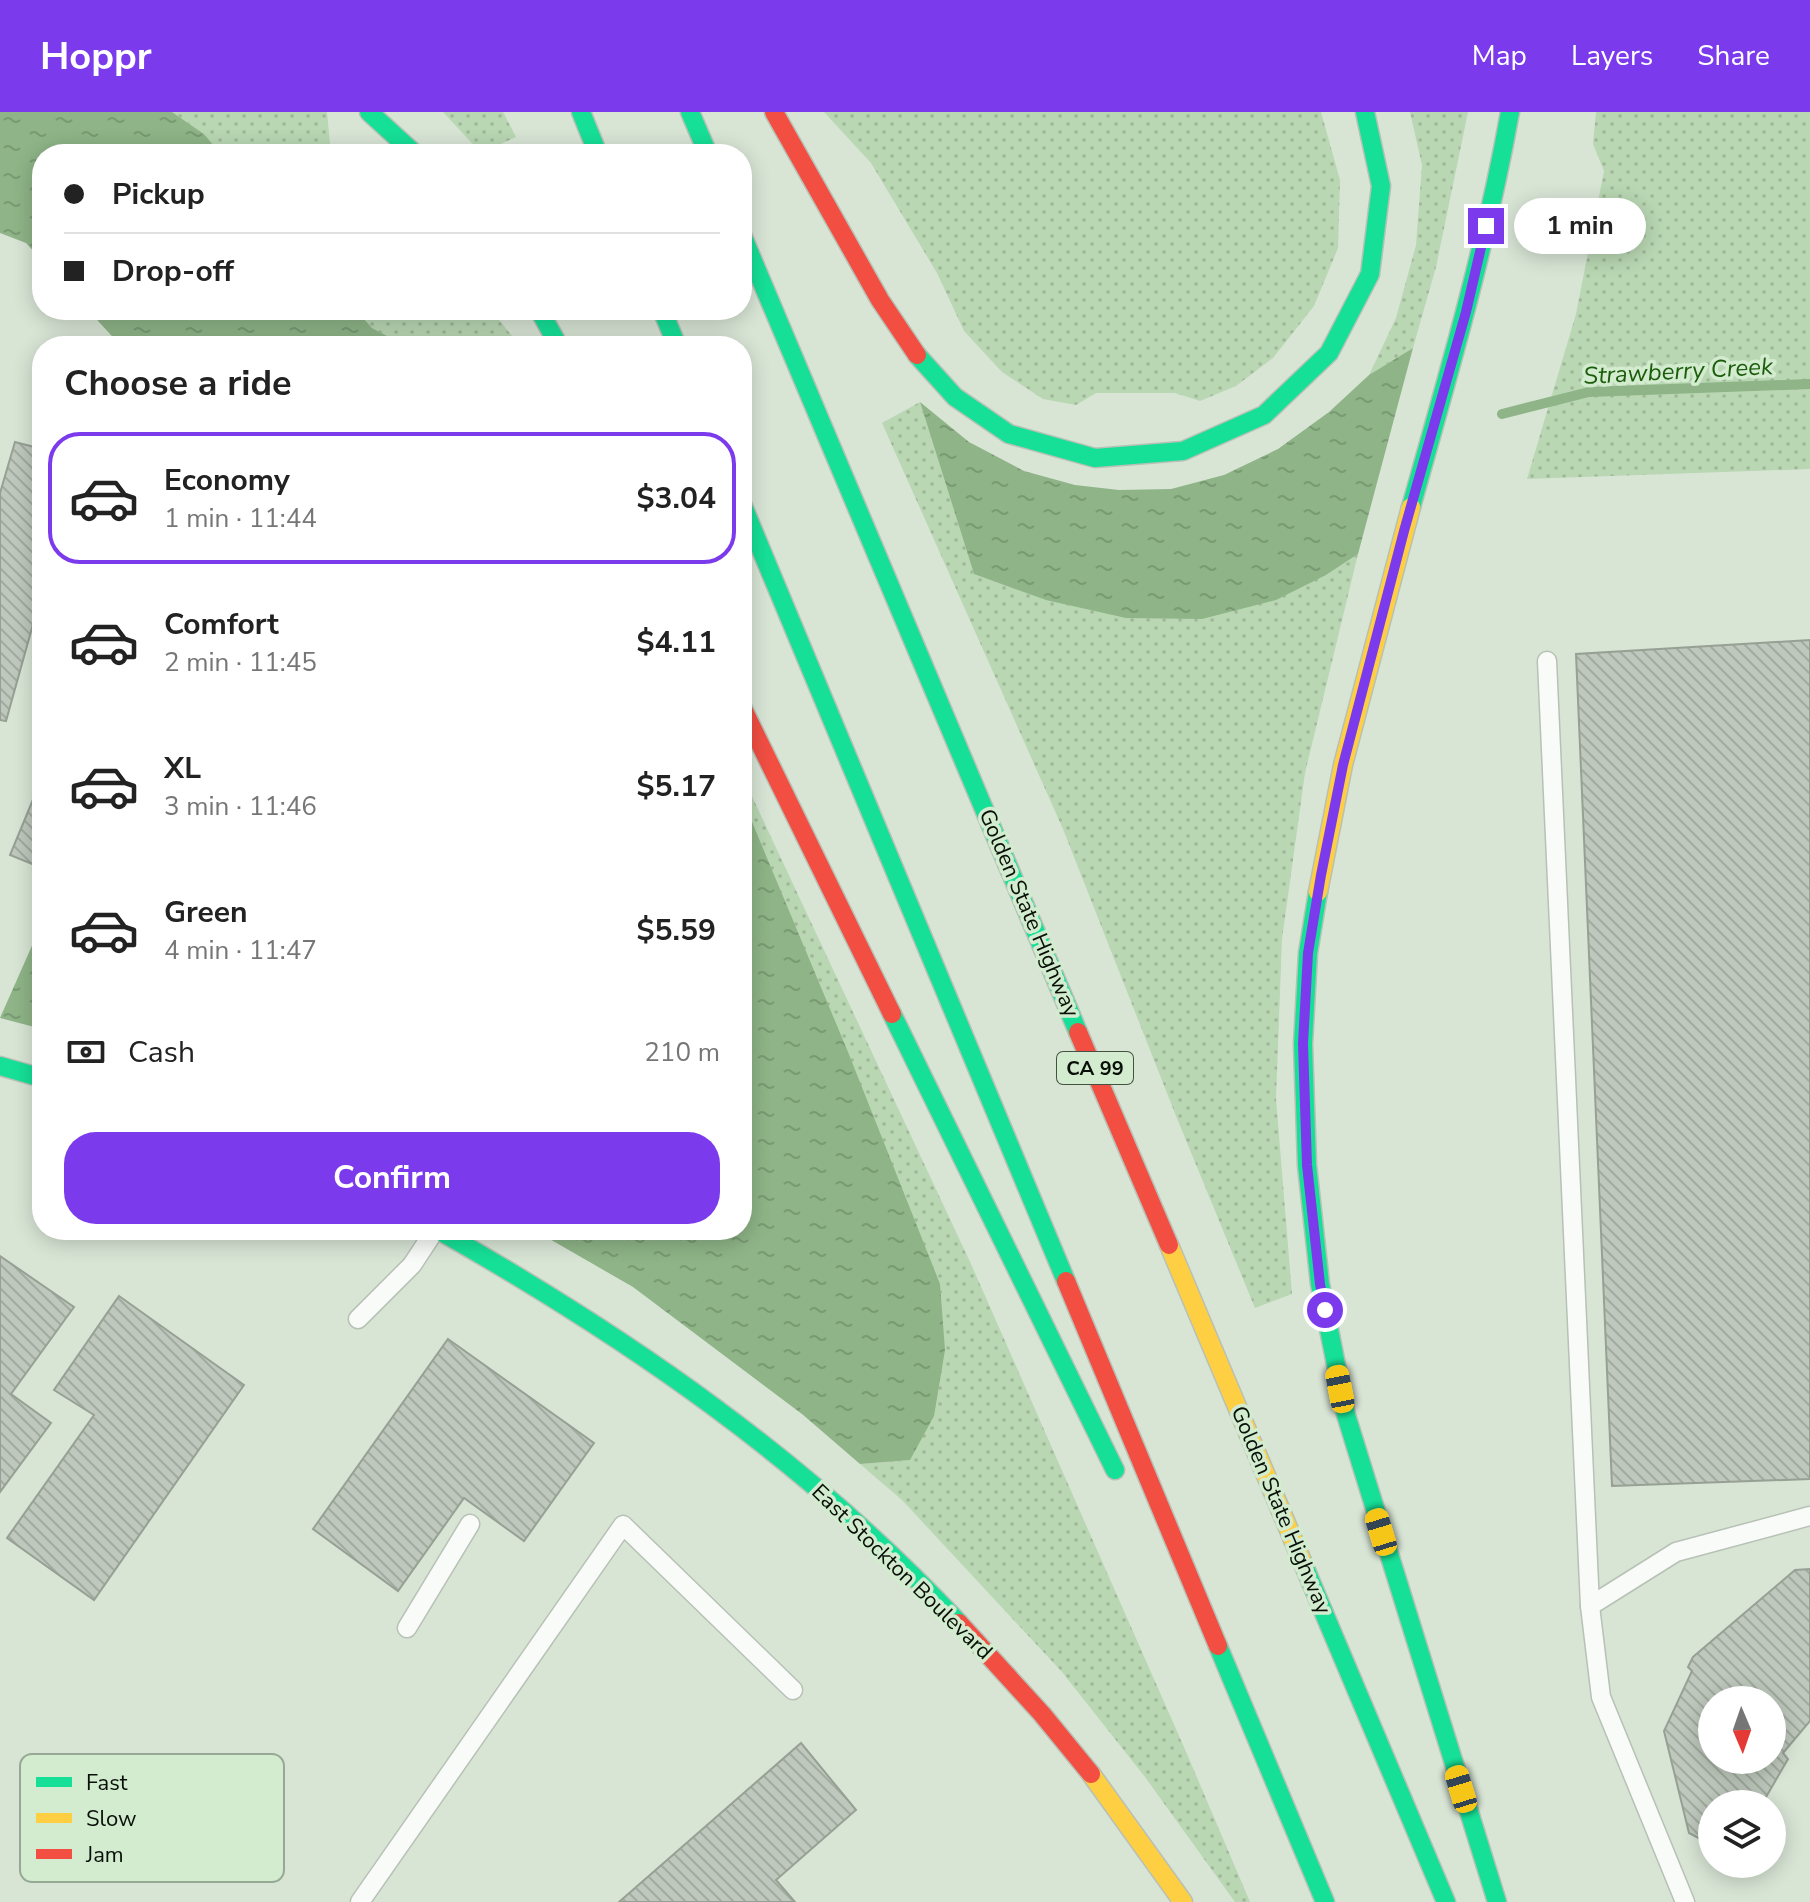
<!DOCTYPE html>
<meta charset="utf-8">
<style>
:root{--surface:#fff;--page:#f2f2f2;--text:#222;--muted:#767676;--line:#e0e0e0;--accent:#7c3aed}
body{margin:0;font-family:"Nunito Sans",sans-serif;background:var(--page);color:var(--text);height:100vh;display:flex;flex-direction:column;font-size:30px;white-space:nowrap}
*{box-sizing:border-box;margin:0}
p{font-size:26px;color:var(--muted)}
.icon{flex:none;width:44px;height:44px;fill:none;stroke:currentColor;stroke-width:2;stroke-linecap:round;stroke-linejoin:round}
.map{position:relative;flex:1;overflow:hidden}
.side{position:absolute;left:32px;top:224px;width:720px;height:904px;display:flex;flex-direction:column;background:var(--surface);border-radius:32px;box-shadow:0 4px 20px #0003}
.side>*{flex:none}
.guide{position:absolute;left:32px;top:32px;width:720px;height:176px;border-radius:32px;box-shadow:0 4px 20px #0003;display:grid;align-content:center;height:176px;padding:0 32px;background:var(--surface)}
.needle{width:52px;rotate:178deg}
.tools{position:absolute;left:1698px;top:1574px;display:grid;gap:16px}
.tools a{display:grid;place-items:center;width:88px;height:88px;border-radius:50%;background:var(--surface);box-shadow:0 4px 20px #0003;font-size:40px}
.end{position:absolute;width:36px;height:36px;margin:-18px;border:10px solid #7c3aed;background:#fff;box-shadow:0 0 0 4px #fff}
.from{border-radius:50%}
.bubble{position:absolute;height:56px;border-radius:28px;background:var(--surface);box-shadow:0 4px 20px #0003;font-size:26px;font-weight:700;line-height:56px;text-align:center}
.car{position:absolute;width:24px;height:48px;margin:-24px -12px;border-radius:10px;box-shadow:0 0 6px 2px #0007;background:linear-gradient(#f5c518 24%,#345 0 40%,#f5c518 0 76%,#345 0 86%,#f5c518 0)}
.guide b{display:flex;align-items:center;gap:28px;height:76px;font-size:30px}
.guide b+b{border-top:2px solid var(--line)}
.guide i{width:20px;height:20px;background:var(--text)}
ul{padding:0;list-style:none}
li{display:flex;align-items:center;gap:24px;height:132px;margin:0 16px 12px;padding:0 16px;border:4px solid transparent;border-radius:32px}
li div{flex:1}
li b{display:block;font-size:30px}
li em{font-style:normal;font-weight:700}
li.selected{border-color:var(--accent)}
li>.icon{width:72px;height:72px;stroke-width:1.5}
h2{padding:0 32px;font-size:36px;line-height:96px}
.pay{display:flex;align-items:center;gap:20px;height:88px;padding:0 32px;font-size:30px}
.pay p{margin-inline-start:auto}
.cta{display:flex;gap:16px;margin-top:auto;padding:16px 32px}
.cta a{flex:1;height:92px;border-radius:32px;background:var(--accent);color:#fff;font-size:32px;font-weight:700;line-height:92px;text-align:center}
header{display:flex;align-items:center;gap:48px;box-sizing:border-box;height:112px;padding:0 40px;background:var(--accent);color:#fff}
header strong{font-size:38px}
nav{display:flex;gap:44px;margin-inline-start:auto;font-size:28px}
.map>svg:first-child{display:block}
</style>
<header>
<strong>Hoppr</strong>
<nav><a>Map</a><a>Layers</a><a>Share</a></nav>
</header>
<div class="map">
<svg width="1810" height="1790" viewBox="0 0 1810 1790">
<defs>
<pattern id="grass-dots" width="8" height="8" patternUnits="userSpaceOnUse" patternTransform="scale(2)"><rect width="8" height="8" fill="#b9d7b3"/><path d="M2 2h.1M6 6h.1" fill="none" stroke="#9eb898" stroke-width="1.8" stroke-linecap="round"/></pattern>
<pattern id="water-ripples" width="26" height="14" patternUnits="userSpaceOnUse" patternTransform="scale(2)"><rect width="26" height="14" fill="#8eb487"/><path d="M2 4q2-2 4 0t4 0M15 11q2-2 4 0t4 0" fill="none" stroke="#799a73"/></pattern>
<pattern id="building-back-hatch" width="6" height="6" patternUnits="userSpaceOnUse" patternTransform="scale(2)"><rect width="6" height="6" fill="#bec8bc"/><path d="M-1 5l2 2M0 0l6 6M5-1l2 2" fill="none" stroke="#a2aba0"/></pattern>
</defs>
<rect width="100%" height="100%" fill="#d8e5d5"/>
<g fill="url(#grass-dots)">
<path d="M172 0H327L331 42H221L204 22Z"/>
<path d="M443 0H503L516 25 481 41Z"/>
<path d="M824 0H1321L1340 68 1338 136 1314 194 1273 246 1236 274 1200 289 1175 281H1096L1076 293 1043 287 1002 260 964 219 937 161 871 51Z"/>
<path d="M1410 0H1468L1436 155 1413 236 1369 263 1396 206 1416 133 1422 53Z"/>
<path d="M1596 0H1810V357L1527 367 1576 202 1604 59 1593 32Z"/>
<path d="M356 198H491L520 234H406L372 216Z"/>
<path d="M920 290 974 462 1326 463 1358 442 1305 661 1282 827 1276 987 1292 1182 1255 1196 1176 1004 1063 717 882 311Z"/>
<path d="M742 663 971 1152 1187 1642 1250 1790H1235L1145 1665 1062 1560 902 1388 860 1352 910 1348 751 709 742 686Z"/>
</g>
<g fill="url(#water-ripples)">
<path d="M0 0H172L204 22 221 42H42V148L26 131 0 121Z"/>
<path d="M88 198H356L372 216 406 234H121Z"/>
<path d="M1413 236 1358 442 1326 463 1276 488 1202 507 1126 506 1046 488 974 462 920 290 969 330 1024 359 1075 373 1119 378 1171 377 1224 363 1278 337 1329 300 1369 263Z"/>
<path d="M742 686 848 940 940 1172 945 1238 934 1304 910 1348 860 1352 802 1302 633 1175 534 1118H742Z"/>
<path d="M42 811V917L0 906Z"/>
</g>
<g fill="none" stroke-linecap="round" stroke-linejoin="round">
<path stroke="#8eb487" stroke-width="10" d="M1502 302 1589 280 1810 272"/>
</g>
<g fill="url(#building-back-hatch)" stroke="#97a094" stroke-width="2" fill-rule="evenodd">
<path d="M15 330 42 337V480L6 609 0 608V381Z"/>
<path d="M1810 528V1367L1612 1374 1576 542Z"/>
<path d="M42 666V756L10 743Z"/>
<path d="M0 1144 74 1195 11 1282 51 1311 0 1380Z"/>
<path d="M119 1184 244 1273 94 1488 7 1426 94 1303 54 1278Z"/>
<path d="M448 1227 594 1331 524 1429 464 1386 398 1479 313 1417Z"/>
<path d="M1810 1457V1609L1783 1641 1788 1647 1762 1692H1712V1743L1705 1739 1710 1732 1689 1721 1664 1619 1692 1559 1688 1555 1693 1545 1795 1458ZM1712 1588H1772V1648H1712Z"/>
<path d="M801 1631 856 1698 776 1768 795 1790H619Z"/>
</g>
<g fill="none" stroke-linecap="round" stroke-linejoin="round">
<defs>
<g id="lane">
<path d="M1547 549 1590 1494 1601 1585 1685 1790"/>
<path d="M358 1207 412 1153 435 1118"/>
<path d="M1590 1494 1676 1440 1810 1404"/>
<path d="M407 1516 470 1412"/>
<path d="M360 1790 623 1413 793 1578"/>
</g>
<g id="fast">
<path d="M369 0 415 42"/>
<path d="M581 0 598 42"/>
<path d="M690 0 708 42"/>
<path d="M742 123 1078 920"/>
<path d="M539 198 559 234"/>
<path d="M662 198 677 234"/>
<path d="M917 243 955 285 1009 322 1095 346 1183 339 1264 303 1329 241 1370 162 1381 74 1365 0"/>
<path d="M742 392 1066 1169"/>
<path d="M1411 395C1448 264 1486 134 1510 0"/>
<path d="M1318 780 1308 841 1303 932 1307 1053 1320 1172 1346 1303 1497 1790"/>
<path d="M892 902 1115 1358"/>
<path d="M0 954 42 966"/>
<path d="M438 1118C630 1227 807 1349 959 1511"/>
<path d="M1302 1449 1446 1790"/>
<path d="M1218 1534 1325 1790"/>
</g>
<g id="slow">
<path d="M1318 780 1343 653 1411 395"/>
<path d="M1169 1133 1302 1449"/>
<path d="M1091 1662 1183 1790"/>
</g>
<g id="jam">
<path d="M774 0 880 188 917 243"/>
<path d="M742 595 892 902"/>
<path d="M1078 920 1169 1133"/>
<path d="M1066 1169 1218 1534"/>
<path d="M959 1511 1042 1602 1091 1662"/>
</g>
</defs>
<use href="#lane" stroke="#b7c1b5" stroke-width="21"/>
<use href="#fast" stroke="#b7c1b5" stroke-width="21"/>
<use href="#slow" stroke="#b7c1b5" stroke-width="21"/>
<use href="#jam" stroke="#b7c1b5" stroke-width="21"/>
<use href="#lane" stroke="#f9fbf9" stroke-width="18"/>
<use href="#fast" stroke="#16e098" stroke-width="18"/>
<use href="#slow" stroke="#ffcf43" stroke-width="18"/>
<use href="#jam" stroke="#f24e42" stroke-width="18"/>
</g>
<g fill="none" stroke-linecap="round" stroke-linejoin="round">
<path stroke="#7c3aed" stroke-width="10" d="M1325 1198 1320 1172 1307 1053 1303 932 1308 841 1321 763 1343 653 1404 419 1466 200 1486 114"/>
</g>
<g text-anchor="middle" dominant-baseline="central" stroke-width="7" stroke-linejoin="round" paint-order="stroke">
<rect fill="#d3ebcf" stroke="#455243" stroke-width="2" x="1057" y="940" width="76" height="32" rx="6"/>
<g font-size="20" font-weight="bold" fill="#081007">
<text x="1095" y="956">CA 99</text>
</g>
<g font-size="22" fill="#081007" stroke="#d3ebcf">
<text transform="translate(1029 801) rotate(67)">Golden State Highway</text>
<text transform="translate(1281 1398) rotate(67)">Golden State Highway</text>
<text transform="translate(902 1460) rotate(44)">East Stockton Boulevard</text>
</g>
<g font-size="24" font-style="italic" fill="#1b5d0c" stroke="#d3ebcf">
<text transform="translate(1678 259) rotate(-3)">Strawberry Creek</text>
</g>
</g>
<rect x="20" y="1642" width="264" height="128" rx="12" fill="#d3ebcf" stroke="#96a993" stroke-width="2"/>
<rect x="36" y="1665" width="36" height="10" fill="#16e098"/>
<rect x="36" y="1701" width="36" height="10" fill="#ffcf43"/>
<rect x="36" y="1737" width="36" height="10" fill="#f24e42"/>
<g font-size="22" fill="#081007">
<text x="86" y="1678">Fast</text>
<text x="86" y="1714">Slow</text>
<text x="86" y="1750">Jam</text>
</g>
</svg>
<div class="tools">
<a><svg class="needle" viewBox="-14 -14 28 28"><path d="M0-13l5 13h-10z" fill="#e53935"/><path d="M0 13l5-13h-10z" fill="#767676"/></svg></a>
<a><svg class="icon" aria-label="layers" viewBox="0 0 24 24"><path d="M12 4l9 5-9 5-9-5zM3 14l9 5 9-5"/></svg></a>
</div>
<i class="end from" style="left:1325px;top:1198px"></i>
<i class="end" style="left:1486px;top:114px"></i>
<div class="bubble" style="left:1514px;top:86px;width:132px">1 min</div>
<i class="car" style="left:1340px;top:1277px;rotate:349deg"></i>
<i class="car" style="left:1381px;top:1420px;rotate:343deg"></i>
<i class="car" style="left:1461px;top:1677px;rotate:343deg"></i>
<div class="guide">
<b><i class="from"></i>Pickup</b>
<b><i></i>Drop-off</b>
</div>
<section class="side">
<h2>Choose a ride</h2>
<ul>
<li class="selected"><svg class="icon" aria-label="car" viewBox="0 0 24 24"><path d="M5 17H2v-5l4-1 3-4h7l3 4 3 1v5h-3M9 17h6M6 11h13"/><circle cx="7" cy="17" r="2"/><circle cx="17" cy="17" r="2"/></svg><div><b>Economy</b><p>1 min · 11:44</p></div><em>$3.04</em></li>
<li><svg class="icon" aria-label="car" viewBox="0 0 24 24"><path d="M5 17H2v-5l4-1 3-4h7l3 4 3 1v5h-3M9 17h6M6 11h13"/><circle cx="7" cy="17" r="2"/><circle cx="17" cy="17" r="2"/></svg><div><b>Comfort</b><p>2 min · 11:45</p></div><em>$4.11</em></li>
<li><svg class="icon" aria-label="car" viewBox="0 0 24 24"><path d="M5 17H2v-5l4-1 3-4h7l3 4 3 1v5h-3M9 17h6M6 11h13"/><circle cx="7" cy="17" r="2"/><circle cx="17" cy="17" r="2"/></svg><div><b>XL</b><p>3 min · 11:46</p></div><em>$5.17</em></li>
<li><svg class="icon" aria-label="car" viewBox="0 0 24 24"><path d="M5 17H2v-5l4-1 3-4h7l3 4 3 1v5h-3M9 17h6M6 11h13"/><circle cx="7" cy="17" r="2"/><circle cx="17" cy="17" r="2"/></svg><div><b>Green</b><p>4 min · 11:47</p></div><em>$5.59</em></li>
</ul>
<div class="pay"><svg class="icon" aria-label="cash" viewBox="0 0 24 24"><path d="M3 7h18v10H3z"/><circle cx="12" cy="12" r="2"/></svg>Cash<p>210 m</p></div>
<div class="cta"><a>Confirm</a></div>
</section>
</div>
